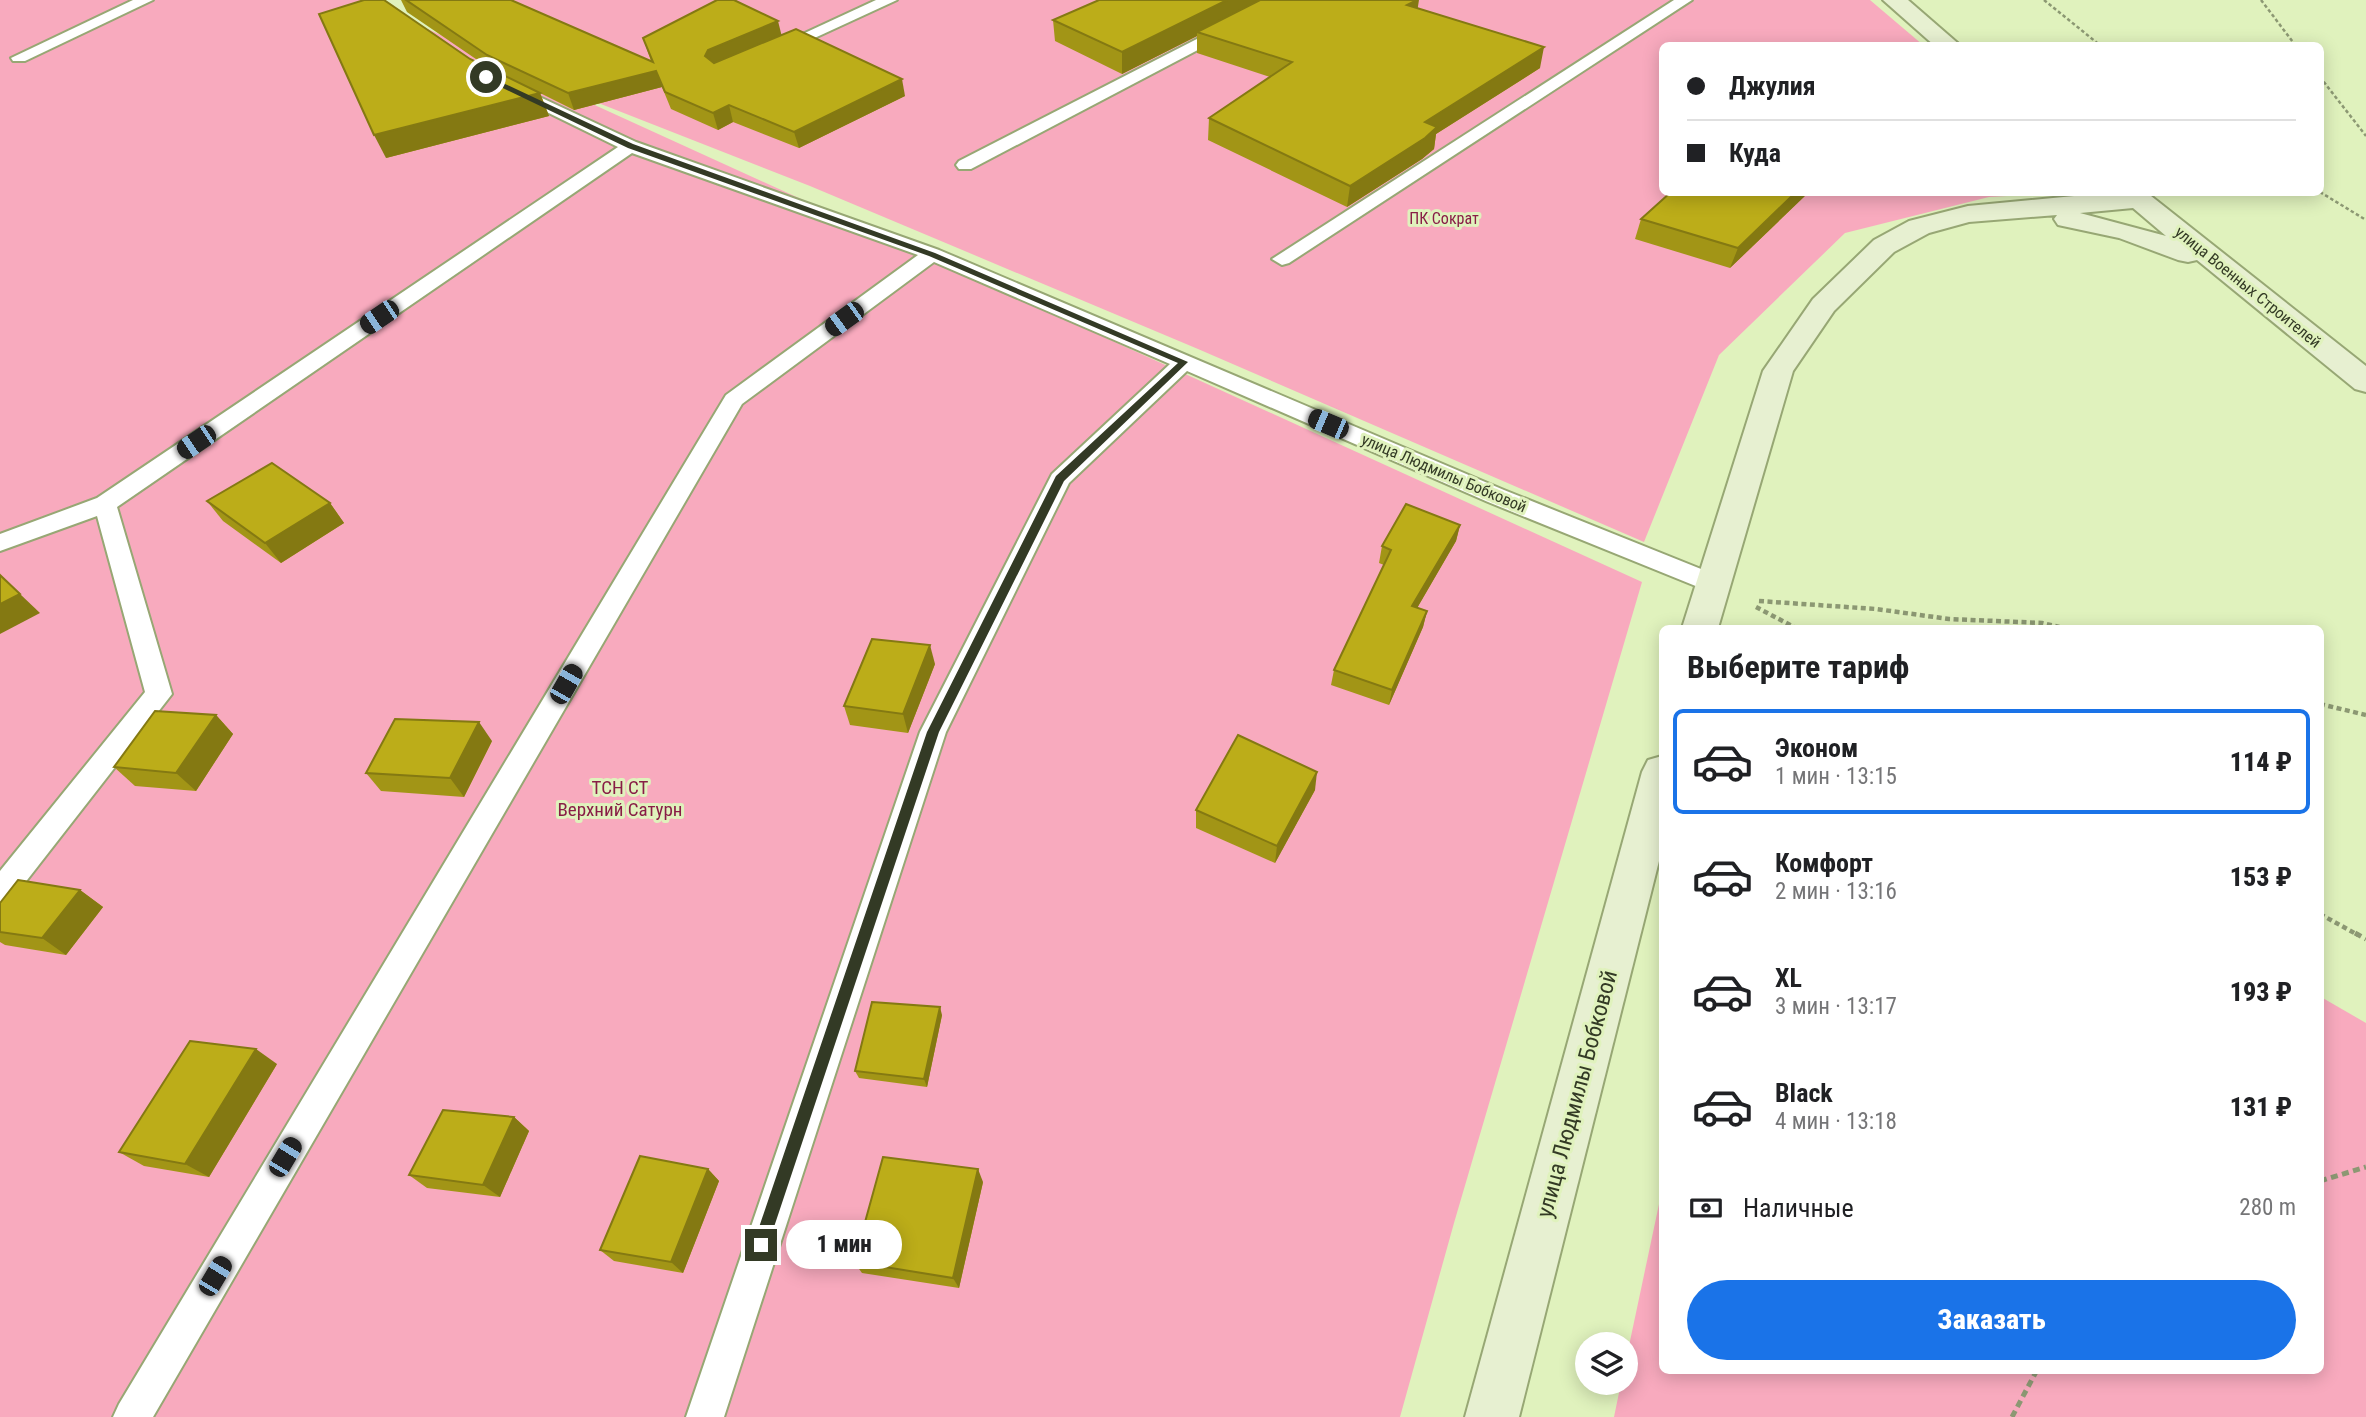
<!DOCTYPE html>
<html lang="ru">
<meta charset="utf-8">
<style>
:root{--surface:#fff;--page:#f2f2f2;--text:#202124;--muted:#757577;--line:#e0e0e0;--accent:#1a73e8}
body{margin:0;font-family:"Roboto Condensed",sans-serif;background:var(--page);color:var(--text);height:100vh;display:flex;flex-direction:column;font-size:26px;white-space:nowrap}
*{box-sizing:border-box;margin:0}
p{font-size:23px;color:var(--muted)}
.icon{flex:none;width:38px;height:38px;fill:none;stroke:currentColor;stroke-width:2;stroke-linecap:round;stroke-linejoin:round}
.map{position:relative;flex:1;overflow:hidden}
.panel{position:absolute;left:1659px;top:625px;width:665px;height:749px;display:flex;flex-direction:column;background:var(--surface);border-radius:10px;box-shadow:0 4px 18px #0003}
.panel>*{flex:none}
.banner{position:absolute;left:1659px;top:42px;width:665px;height:154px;border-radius:10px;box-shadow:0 4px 18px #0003;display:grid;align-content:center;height:154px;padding:0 28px;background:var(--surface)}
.fabs{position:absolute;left:1575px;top:1332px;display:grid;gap:14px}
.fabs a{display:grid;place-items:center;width:63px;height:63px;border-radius:50%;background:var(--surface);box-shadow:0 4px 18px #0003;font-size:35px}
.end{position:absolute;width:32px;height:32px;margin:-16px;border:9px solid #333a25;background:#fff;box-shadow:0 0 0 4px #fff}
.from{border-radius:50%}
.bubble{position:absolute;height:49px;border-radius:24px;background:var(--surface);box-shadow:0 4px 18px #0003;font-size:23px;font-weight:800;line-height:49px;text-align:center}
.car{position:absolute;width:21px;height:42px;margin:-21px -10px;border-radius:9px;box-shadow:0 0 5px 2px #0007;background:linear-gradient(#222 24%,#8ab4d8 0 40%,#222 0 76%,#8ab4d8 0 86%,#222 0)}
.banner b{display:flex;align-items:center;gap:24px;height:66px;font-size:26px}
.banner b+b{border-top:2px solid var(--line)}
.banner i{width:18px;height:18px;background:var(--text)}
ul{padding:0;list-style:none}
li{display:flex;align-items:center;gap:21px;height:105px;margin:0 14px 10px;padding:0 14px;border:4px solid transparent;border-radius:10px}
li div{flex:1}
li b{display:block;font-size:26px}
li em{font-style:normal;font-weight:800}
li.active{border-color:var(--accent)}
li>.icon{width:63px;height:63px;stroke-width:1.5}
h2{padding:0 28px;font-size:32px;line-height:84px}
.pay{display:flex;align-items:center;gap:18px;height:77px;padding:0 28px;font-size:26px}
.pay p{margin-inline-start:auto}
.cta{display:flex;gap:14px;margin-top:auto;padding:14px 28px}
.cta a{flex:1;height:80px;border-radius:42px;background:var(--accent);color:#fff;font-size:28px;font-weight:800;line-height:80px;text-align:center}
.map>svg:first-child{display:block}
</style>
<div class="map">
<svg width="2366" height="1417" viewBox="0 0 2366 1417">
<rect width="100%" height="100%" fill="#e0f2bd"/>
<g fill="#f8aabe">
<path d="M0 0H364L1642 582 1454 1223 1400 1417H0Z"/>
<path d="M425 0H1870L1923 45 1662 46V192L2059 193 1989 197 1845 233 1719 355 1644 542 1198 349 810 186 583 97Z"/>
<path d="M2321 997 2366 1023V1417H1614L1621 1383 1626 1382V1360L1662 1190V1370H2320Z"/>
</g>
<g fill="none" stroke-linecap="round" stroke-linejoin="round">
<defs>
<g id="service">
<path d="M133 0H153L25 61H13L11 58Z"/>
<path d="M876 0H897L782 53H770L768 50Z"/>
<path d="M1273 0H1293L971 169H959L956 165 959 161Z"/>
<path d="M1674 0H1692L1289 263 1282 265 1272 259Z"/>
<path d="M514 85 636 142 939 250 1504 490 1721 577 1724 583 1721 589 1712 592 1703 589 1488 502 1187 371 1069 483 946 732 724 1417H686L920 732 1052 474 1170 364 934 262 742 404 153 1417H113L119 1404 726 395 918 255 632 153 117 507 172 694 10 902 0 906V871L145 692 97 516 0 551V534L97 498 618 147 508 93 506 90 508 87Z"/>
</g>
<g id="secondary">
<path d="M1883 0H1908L1961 46H1935Z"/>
<path d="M2116 192H2146L2366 366V392L2355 389 2197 260 2188 262 2178 260 2119 238 2058 225 2054 219 2057 215 1969 222 1929 233 1894 252 1834 311 1793 371 1718 628H1682L1763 371 1813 299 1874 240 1909 221 1968 206ZM2133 208 2166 236 2080 213Z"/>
<path d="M1662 756V849L1519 1417H1465L1642 772 1648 760Z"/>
</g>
</defs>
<use href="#service" stroke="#97a774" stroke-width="4"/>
<use href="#secondary" stroke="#97a774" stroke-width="4"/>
<g stroke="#8c9873" stroke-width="2.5" stroke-dasharray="3.5 2.5" stroke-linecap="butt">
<path d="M2044 0 2101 46"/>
<path d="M2261 0 2296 46"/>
<path d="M2320 77 2366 136"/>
<path d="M2320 192 2366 220"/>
</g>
<g stroke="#8c9873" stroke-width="4.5" stroke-dasharray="5 3.5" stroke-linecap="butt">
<path d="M1759 601 1876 609 1949 619 2042 623 2064 628"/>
<path d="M1756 607 1796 628"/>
<path d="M2320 704 2366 715"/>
<path d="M2320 914 2358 935"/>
</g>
<g stroke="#8c9873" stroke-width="5" stroke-dasharray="7 4.5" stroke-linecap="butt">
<path d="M2355 933 2366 939"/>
<path d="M2320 1181 2366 1167"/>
<path d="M2012 1417 2037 1370"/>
</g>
<use href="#service" fill="#fff" fill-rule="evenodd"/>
<use href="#secondary" fill="#e7f0d1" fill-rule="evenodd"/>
</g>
<g fill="#a29516">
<path d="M401 0H511L651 61 643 38 782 35 905 96 799 148 733 122 718 130 671 109 662 87 574 110 540 93 549 116 386 158 470 59 492 70 407 12Z"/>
<path d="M1418 8 1540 68 1436 134 1434 149 1422 159 1347 207 1208 140 1209 118 1270 77 1197 53V36L1122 74 1055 41 1053 20Z"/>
<path d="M1809 192 1730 268 1635 239 1641 219Z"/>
<path d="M207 501 330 503 344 523 281 563 223 521Z"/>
<path d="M1460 525 1456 541 1417 608 1427 611 1423 627 1389 705 1331 685 1334 670 1384 565 1379 563 1382 546Z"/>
<path d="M935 664 908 733 850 725 844 706Z"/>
<path d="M216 715 233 734 196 791 135 786 114 767Z"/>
<path d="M492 741 464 797 381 791 366 773Z"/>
<path d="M1315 790 1275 863 1196 828V810Z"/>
<path d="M80 890 103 907 66 955 5 945 0 942V903Z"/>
<path d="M942 1015 927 1087 859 1078 855 1071Z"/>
<path d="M277 1064 209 1177 144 1166 119 1152Z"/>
<path d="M514 1117 529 1131 500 1197 427 1188 409 1175Z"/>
<path d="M708 1169 719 1181 683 1273 614 1261 600 1250Z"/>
<path d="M983 1182 959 1288 862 1273 854 1262Z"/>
</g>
<g fill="#847912">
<path d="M1227 0H1267L1197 32V36L1122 74V52Z"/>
<path d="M1417 0H1419L1416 19 1407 5Z"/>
<path d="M778 21 782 37 713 67 705 56 708 50Z"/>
<path d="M1544 47 1540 68 1436 134 1434 149 1422 159 1347 207 1350 186 1425 122Z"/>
<path d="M656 71 662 87 574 110 568 93Z"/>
<path d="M902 79 905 96 799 148 794 132Z"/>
<path d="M540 93 549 116 386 158 374 135Z"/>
<path d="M729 105 733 122 718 130 713 113Z"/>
<path d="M1796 192H1809L1730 268 1738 248Z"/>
<path d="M330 503 344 523 281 563 265 543Z"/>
<path d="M1460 525 1456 541 1409 622 1412 606Z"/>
<path d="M20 594 40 613 0 634V604Z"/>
<path d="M1427 611 1423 627 1389 705 1392 690Z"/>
<path d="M930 645 935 664 908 733 903 714Z"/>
<path d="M216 715 233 734 196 791 176 773Z"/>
<path d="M479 722 492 741 464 797 450 778Z"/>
<path d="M1317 772 1315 790 1275 863 1277 846Z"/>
<path d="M80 890 103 907 66 955 42 938Z"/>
<path d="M940 1007 942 1015 927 1087 924 1079Z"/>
<path d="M256 1049 277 1064 209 1177 185 1164Z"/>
<path d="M514 1117 529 1131 500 1197 483 1185Z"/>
<path d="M708 1169 719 1181 683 1273 671 1262Z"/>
<path d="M978 1169 983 1182 959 1288 953 1278Z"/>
</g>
<g fill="#bcad19" stroke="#847912" stroke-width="2">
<path d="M364 0H384L470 59 540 93 374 135 319 14Z"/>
<path d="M406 0H511L653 62 643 38 717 0H734L778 21 708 50 705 56 714 63 796 29 902 79 794 132 729 105 713 113 665 92 656 71 568 93 487 55Z"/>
<path d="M1099 0H1227L1122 52 1053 20Z"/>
<path d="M1260 0H1417L1407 5 1544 47 1425 122 1437 127 1425 138 1350 186 1209 118 1292 62 1197 32Z"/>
<path d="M1671 192H1796L1738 248 1641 219Z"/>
<path d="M272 463 330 503 265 543 207 501Z"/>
<path d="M1406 504 1460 525 1412 606 1427 611 1392 690 1334 670 1391 550 1382 546Z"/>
<path d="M0 575 20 594 0 604Z"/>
<path d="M872 639 930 645 903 714 844 706Z"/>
<path d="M155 711 216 715 176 773 114 767Z"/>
<path d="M395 719 479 722 450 778 366 773Z"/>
<path d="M1238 735 1317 772 1277 846 1196 810Z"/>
<path d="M18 880 80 890 42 938 0 932V903Z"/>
<path d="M872 1002 940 1007 924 1079 855 1071Z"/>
<path d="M190 1041 256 1049 185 1164 119 1152Z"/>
<path d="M443 1110 514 1117 483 1185 409 1175Z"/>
<path d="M640 1156 708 1169 671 1262 600 1250Z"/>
<path d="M883 1157 978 1169 953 1278 854 1262Z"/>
</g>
<path fill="#333a25" d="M486 75 633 144 935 253 1188 362 1064 481 939 732 766 1251 761 1253 756 1251 753 1245 927 732 1056 476 1178 363 929 256 628 148 484 79Z"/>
<g text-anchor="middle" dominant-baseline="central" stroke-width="6" stroke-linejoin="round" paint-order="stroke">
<g font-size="16" fill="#881d46" stroke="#e0f2bd">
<text x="1444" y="218">ПК Сократ</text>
</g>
<g font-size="16" fill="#333a25" stroke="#e0f2bd">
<text transform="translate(2248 287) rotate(39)">улица Военных Строителей</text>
<text transform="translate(1444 473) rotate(23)">улица Людмилы Бобковой</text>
</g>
<g font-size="19" fill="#881d46" stroke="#e0f2bd">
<text x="620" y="787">ТСН СТ<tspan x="620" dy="22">Верхний Сатурн</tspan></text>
</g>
<g font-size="23" fill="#333a25" stroke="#e0f2bd">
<text transform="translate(1577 1094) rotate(-75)">улица Людмилы Бобковой</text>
</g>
</g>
</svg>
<div class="fabs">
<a><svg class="icon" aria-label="layers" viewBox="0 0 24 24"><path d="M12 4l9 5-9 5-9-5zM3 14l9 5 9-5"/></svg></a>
</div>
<i class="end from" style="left:486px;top:77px"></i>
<i class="end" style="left:761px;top:1245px"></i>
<div class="bubble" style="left:786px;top:1220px;width:116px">1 мин</div>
<i class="car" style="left:379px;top:317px;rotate:236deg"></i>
<i class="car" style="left:844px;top:319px;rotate:234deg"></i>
<i class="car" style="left:1328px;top:424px;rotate:293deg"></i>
<i class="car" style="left:196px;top:442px;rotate:236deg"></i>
<i class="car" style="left:566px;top:684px;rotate:30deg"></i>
<i class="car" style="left:285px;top:1157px;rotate:31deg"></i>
<i class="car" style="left:215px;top:1276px;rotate:31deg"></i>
<div class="banner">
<b><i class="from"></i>Джулия</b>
<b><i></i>Куда</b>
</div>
<section class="panel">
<h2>Выберите тариф</h2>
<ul>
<li class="active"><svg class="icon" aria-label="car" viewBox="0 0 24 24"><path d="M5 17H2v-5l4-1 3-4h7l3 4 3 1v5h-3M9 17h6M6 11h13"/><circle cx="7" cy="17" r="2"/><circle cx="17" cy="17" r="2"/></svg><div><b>Эконом</b><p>1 мин · 13:15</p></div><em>114 ₽</em></li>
<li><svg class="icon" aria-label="car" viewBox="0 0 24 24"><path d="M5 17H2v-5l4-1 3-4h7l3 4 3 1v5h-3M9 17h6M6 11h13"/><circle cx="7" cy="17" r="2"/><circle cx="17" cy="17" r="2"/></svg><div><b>Комфорт</b><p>2 мин · 13:16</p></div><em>153 ₽</em></li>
<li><svg class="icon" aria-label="car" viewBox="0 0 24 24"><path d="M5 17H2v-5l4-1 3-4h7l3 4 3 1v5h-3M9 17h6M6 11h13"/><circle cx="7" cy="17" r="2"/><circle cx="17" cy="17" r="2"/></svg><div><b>XL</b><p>3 мин · 13:17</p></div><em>193 ₽</em></li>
<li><svg class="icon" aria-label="car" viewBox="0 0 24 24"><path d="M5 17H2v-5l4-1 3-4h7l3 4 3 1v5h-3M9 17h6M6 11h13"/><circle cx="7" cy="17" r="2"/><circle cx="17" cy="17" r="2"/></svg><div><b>Black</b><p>4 мин · 13:18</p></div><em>131 ₽</em></li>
</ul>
<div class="pay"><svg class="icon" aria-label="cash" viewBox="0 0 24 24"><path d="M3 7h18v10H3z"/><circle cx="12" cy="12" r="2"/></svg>Наличные<p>280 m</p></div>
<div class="cta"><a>Заказать</a></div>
</section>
</div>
